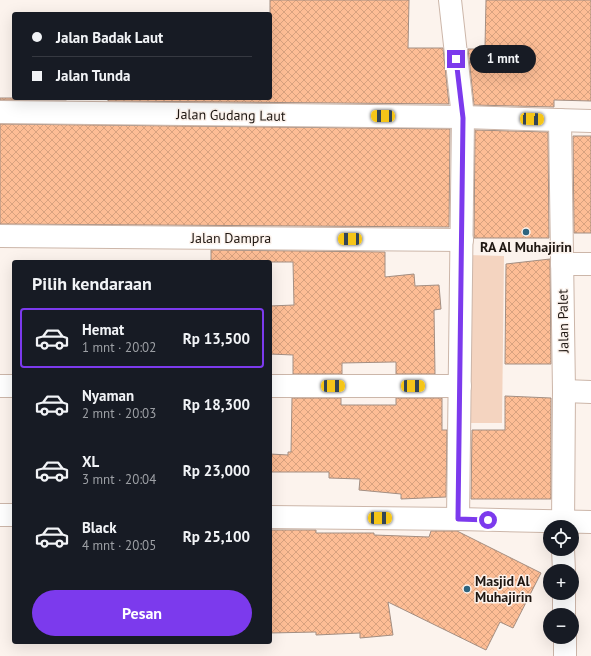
<!DOCTYPE html>
<html lang="id">
<meta charset="utf-8">
<style>
:root{--surface:#171b24;--page:#20242c;--text:#f1f3f6;--muted:#9ea1a6;--line:#363941;--accent:#7c3aed}
body{margin:0;font-family:"PT Sans",sans-serif;background:var(--page);color:var(--text);height:100vh;display:flex;flex-direction:column;font-size:15px;white-space:nowrap}
*{box-sizing:border-box;margin:0}
p{font-size:13px;color:var(--muted)}
.icon{flex:none;width:22px;height:22px;fill:none;stroke:currentColor;stroke-width:2;stroke-linecap:round;stroke-linejoin:round}
.map{position:relative;flex:1;overflow:hidden}
.sheet{position:absolute;left:12px;top:260px;width:260px;height:384px;display:flex;flex-direction:column;background:var(--surface);border-radius:4px;box-shadow:0 4px 16px #0002}
.sheet>*{flex:none}
.hud{position:absolute;left:12px;top:12px;width:260px;height:88px;border-radius:4px;box-shadow:0 4px 16px #0002;display:grid;align-content:center;height:88px;padding:0 20px;background:var(--surface)}
.controls{position:absolute;left:543px;top:520px;display:grid;gap:8px}
.controls a{display:grid;place-items:center;width:36px;height:36px;border-radius:50%;background:var(--surface);box-shadow:0 4px 16px #0002;font-size:20px}
.end{position:absolute;width:18px;height:18px;margin:-9px;border:5px solid #7c3aed;background:#fff;box-shadow:0 0 0 2px #fff}
.from{border-radius:50%}
.bubble{position:absolute;height:28px;border-radius:14px;background:var(--surface);box-shadow:0 4px 16px #0002;font-size:13px;font-weight:800;line-height:28px;text-align:center}
.car{position:absolute;width:12px;height:24px;margin:-12px -6px;border-radius:5px;box-shadow:0 0 3px 1px #0007;background:linear-gradient(#f5c518 24%,#345 0 40%,#f5c518 0 76%,#345 0 86%,#f5c518 0)}
.hud b{display:flex;align-items:center;gap:14px;height:38px;font-size:15px}
.hud b+b{border-top:1px solid var(--line)}
.hud i{width:10px;height:10px;background:var(--text)}
ul{padding:0;list-style:none}
li{display:flex;align-items:center;gap:12px;height:60px;margin:0 8px 6px;padding:0 12px;border:2px solid transparent;border-radius:4px}
li div{flex:1}
li b{display:block;font-size:15px}
li em{font-style:normal;font-weight:800}
li.active{border-color:var(--accent)}
li>.icon{width:36px;height:36px;stroke-width:1.5}
h2{padding:0 20px;font-size:18px;line-height:48px}
.action{display:flex;gap:8px;margin-top:auto;padding:8px 20px}
.action a{flex:1;height:46px;border-radius:24px;background:var(--accent);color:#fff;font-size:16px;font-weight:800;line-height:46px;text-align:center}
.map>svg:first-child{display:block}
</style>
<div class="map">
<svg width="591" height="656" viewBox="0 0 591 656">
<defs>
<pattern id="building-cross-hatch" width="8" height="8" patternUnits="userSpaceOnUse"><rect width="8" height="8" fill="#fdbd95"/><path d="M0 0l8 8M0 8l8-8" fill="none" stroke="#d8a27f"/></pattern>
</defs>
<rect width="100%" height="100%" fill="#fcf3ed"/>
<path fill="#f4d4c0" d="M468 255 504 256 502 423H466Z"/>
<g fill="url(#building-cross-hatch)" stroke="#a38e82">
<path d="M270 0H409L408 48H443L449 104 108 101V98H270Z"/>
<path d="M486 0H591V101L554 100V107L474 105 468 49H479V46L485 47Z"/>
<rect x="0" y="98" width="66" height="2"/>
<path d="M0 124 450 129 449 227 0 224Z"/>
<path d="M475 130 548 132 549 238H474Z"/>
<path d="M573 136H591V233H574Z"/>
<path d="M211 250 385 252V277L414 274 415 286 439 285 441 309 434 310 435 374H396V362H393L342 363V374H293V355L270 354V306L294 305 293 262H211Z"/>
<path d="M550 259 551 364H505L506 264Z"/>
<path d="M505 396 551 398V499H471L472 430H505Z"/>
<path d="M292 398H341V405H396V398H442V430H447L446 497 401 499V494L359 490 360 479 329 478V472H270V454L288 455V452H291Z"/>
<path d="M270 530H316V533H374V535L429 537 431 531H457L541 573 513 628 500 622 486 650 388 602 393 635 360 638V633L316 635V632L270 633Z"/>
</g>
<g fill="none" stroke-linecap="round" stroke-linejoin="round">
<defs>
<g id="minor">
<path d="M450 0 463 117 458 519"/>
<path d="M0 112 463 117 591 121"/>
<path d="M560 120 564 391 563 527"/>
<path d="M0 236 462 240"/>
<path d="M562 264H591"/>
<path d="M0 386H14"/>
<path d="M270 386H460"/>
<path d="M564 391 591 392"/>
<path d="M0 515H14"/>
<path d="M270 517 458 519 591 522"/>
<path d="M563 549 564 571"/>
<path d="M564 593V615"/>
<path d="M565 637V656"/>
</g>
</defs>
<use href="#minor" stroke="#ccb6a9" stroke-width="24"/>
<use href="#minor" stroke="#fff" stroke-width="22"/>
</g>
<g fill="none" stroke-linecap="round" stroke-linejoin="round">
<path stroke="#7c3aed" stroke-width="5" d="M456 59 463 118 458 519 488 520"/>
</g>
<g fill="#2d637e" stroke="#fcf3ed" stroke-width="1.5">
<circle cx="526" cy="232" r="4"/>
<circle cx="467" cy="589" r="4"/>
</g>
<g text-anchor="middle" dominant-baseline="central" stroke-width="3" stroke-linejoin="round" paint-order="stroke">
<g font-size="14" fill="#1f1712" stroke="#fcf3ed">
<text transform="translate(231 115) rotate(1)">Jalan Gudang Laut</text>
<text x="231" y="238">Jalan Dampra</text>
<text transform="translate(563 321) rotate(-91)">Jalan Palet</text>
</g>
<g font-size="14" font-weight="bold" fill="#1f1712" stroke="#fcf3ed">
<text x="526" y="247">RA Al Muhajirin</text>
<text x="475" y="581" text-anchor="start">Masjid Al<tspan x="475" dy="16">Muhajirin</tspan></text>
</g>
</g>
</svg>
<div class="controls">
<a><svg class="icon" aria-label="locate" viewBox="0 0 24 24"><circle cx="12" cy="12" r="6"/><path d="M12 2v4M12 18v4M2 12h4M18 12h4"/></svg></a>
<a>+</a>
<a>−</a>
</div>
<i class="end from" style="left:488px;top:520px"></i>
<i class="end" style="left:456px;top:59px"></i>
<div class="bubble" style="left:470px;top:45px;width:66px">1 mnt</div>
<i class="car" style="left:383px;top:116px;rotate:271deg"></i>
<i class="car" style="left:532px;top:119px;rotate:92deg"></i>
<i class="car" style="left:350px;top:239px;rotate:270deg"></i>
<i class="car" style="left:333px;top:386px;rotate:90deg"></i>
<i class="car" style="left:413px;top:386px;rotate:90deg"></i>
<i class="car" style="left:380px;top:518px;rotate:90deg"></i>
<div class="hud">
<b><i class="from"></i>Jalan Badak Laut</b>
<b><i></i>Jalan Tunda</b>
</div>
<section class="sheet">
<h2>Pilih kendaraan</h2>
<ul>
<li class="active"><svg class="icon" aria-label="car" viewBox="0 0 24 24"><path d="M5 17H2v-5l4-1 3-4h7l3 4 3 1v5h-3M9 17h6M6 11h13"/><circle cx="7" cy="17" r="2"/><circle cx="17" cy="17" r="2"/></svg><div><b>Hemat</b><p>1 mnt · 20:02</p></div><em>Rp 13,500</em></li>
<li><svg class="icon" aria-label="car" viewBox="0 0 24 24"><path d="M5 17H2v-5l4-1 3-4h7l3 4 3 1v5h-3M9 17h6M6 11h13"/><circle cx="7" cy="17" r="2"/><circle cx="17" cy="17" r="2"/></svg><div><b>Nyaman</b><p>2 mnt · 20:03</p></div><em>Rp 18,300</em></li>
<li><svg class="icon" aria-label="car" viewBox="0 0 24 24"><path d="M5 17H2v-5l4-1 3-4h7l3 4 3 1v5h-3M9 17h6M6 11h13"/><circle cx="7" cy="17" r="2"/><circle cx="17" cy="17" r="2"/></svg><div><b>XL</b><p>3 mnt · 20:04</p></div><em>Rp 23,000</em></li>
<li><svg class="icon" aria-label="car" viewBox="0 0 24 24"><path d="M5 17H2v-5l4-1 3-4h7l3 4 3 1v5h-3M9 17h6M6 11h13"/><circle cx="7" cy="17" r="2"/><circle cx="17" cy="17" r="2"/></svg><div><b>Black</b><p>4 mnt · 20:05</p></div><em>Rp 25,100</em></li>
</ul>
<div class="action"><a>Pesan</a></div>
</section>
</div>
